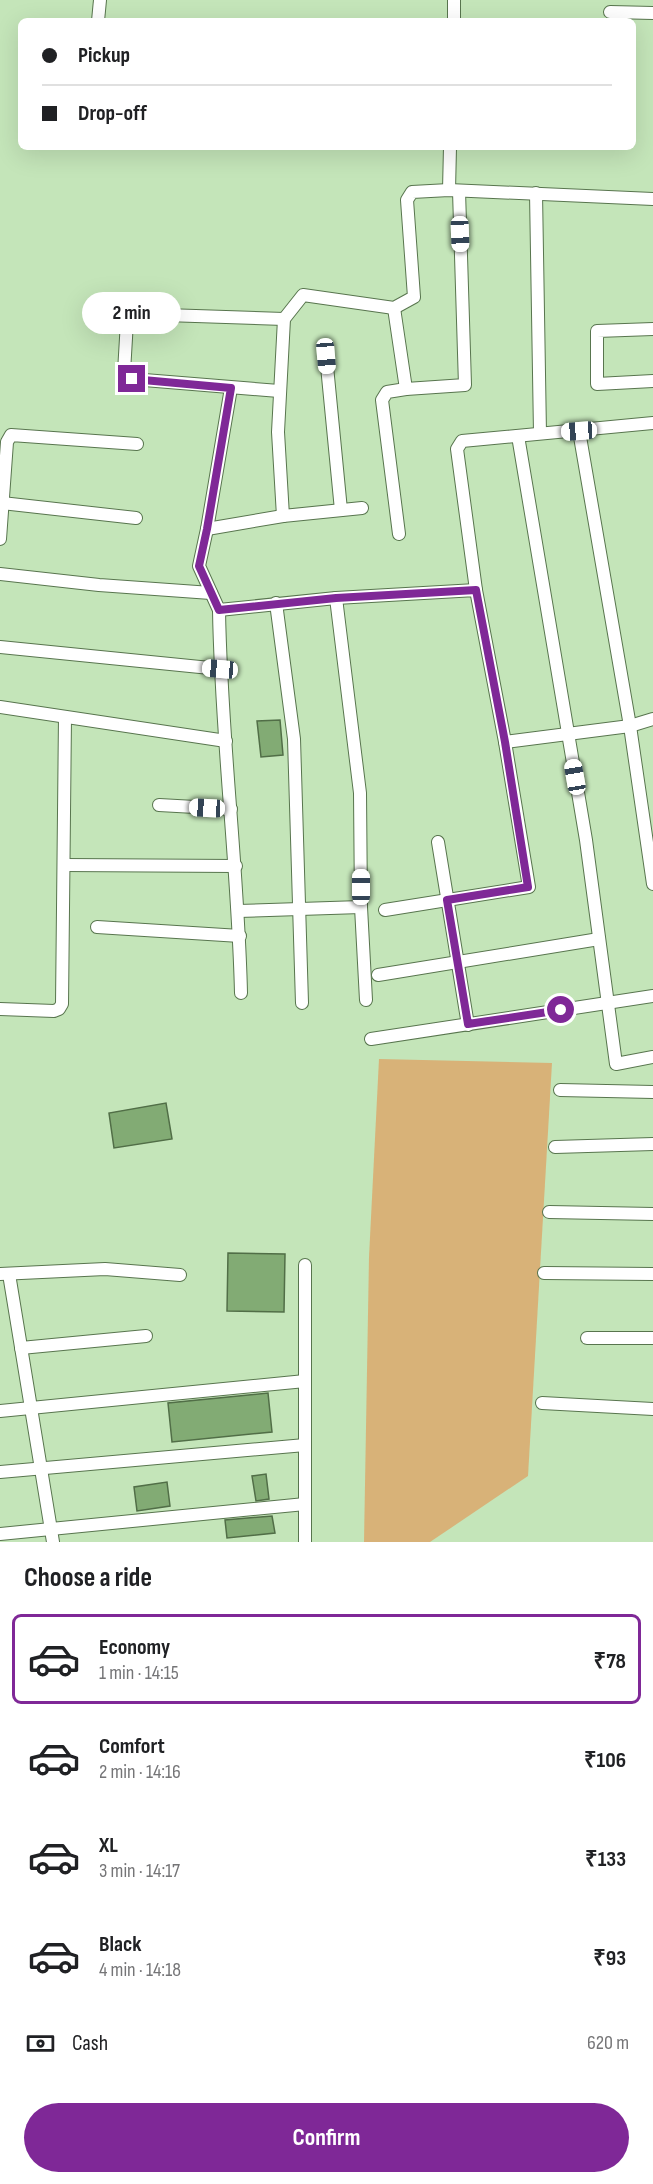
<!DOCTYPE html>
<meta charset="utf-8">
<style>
:root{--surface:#fff;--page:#f6f6f6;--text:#202124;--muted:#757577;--line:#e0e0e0;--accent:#7f2897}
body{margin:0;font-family:"Sofia Sans Condensed",sans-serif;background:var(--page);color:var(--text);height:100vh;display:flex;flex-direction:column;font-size:22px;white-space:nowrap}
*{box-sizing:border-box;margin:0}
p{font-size:20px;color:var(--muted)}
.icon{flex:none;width:33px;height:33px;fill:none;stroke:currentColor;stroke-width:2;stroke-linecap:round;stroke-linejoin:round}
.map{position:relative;height:1542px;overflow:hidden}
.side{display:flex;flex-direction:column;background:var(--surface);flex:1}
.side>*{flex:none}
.guide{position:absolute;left:18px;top:18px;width:618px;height:132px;border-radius:9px;box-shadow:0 6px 24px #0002;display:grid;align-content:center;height:132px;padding:0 24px;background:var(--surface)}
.end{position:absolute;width:27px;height:27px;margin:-14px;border:8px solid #7f2897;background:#fff;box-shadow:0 0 0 3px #fff}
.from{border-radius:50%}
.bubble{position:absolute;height:42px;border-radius:21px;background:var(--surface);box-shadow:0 6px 24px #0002;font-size:20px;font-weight:700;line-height:42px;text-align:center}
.car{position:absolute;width:18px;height:36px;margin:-18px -9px;border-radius:8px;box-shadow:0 0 4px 2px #0007;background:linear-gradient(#fff 24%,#345 0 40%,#fff 0 76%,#345 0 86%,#fff 0)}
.guide b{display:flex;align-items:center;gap:21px;height:57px;font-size:22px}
.guide b+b{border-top:2px solid var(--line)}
.guide i{width:15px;height:15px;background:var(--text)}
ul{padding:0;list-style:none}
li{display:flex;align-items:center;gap:18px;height:90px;margin:0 12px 9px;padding:0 12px;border:3px solid transparent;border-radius:9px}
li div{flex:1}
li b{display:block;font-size:22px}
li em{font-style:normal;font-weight:700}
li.selected{border-color:var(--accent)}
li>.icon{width:54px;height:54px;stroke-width:1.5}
h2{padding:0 24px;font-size:27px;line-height:72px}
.pay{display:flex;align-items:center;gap:15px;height:66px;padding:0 24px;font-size:22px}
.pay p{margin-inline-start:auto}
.action{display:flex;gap:12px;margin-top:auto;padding:12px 24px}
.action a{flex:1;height:69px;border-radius:36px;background:var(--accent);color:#fff;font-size:24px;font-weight:700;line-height:69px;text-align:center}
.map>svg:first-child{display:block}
</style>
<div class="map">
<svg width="653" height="1542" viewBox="0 0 653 1542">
<rect width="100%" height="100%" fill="#c4e5b9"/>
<path fill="#d8b278" d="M379 1059 552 1063 528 1476 430 1542H364L369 1257Z"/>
<g fill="#82ab74" stroke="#516e47" stroke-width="1.5">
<path d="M280 720 283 755 261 757 257 721Z"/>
<path d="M166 1103 172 1139 114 1148 109 1113Z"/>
<path d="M228 1253 285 1254 284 1312 227 1311Z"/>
<path d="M268 1393 272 1432 172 1442 168 1403Z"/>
<path d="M266 1474 269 1499 256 1501 252 1476Z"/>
<path d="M167 1482 170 1506 137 1511 134 1487Z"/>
<path d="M272 1516 275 1533 227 1538 225 1520Z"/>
</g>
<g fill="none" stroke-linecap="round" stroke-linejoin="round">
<defs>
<g id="street">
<path d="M610 12 653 13"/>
<path d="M98 21 100 0"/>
<path d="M454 21V0"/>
<path d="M449 190 450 147"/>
<path d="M536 193 540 433"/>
<path d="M394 308 406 389 387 392 382 400 399 534"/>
<path d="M653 329 597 331V384L653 381"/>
<path d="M326 356 341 510"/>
<path d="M231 388 207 529 199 566 219 610 336 598 476 590 505 742 529 887 385 910"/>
<path d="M406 389 465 385 459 191"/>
<path d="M279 391 132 379 126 377 124 372 127 321 130 316 135 314 284 319"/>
<path d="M579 431 630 726 653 884"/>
<path d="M518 436 586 840 616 1064 653 1057"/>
<path d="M2 503 136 518"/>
<path d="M283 516 278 432 284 319 303 295 394 308 414 297 407 200 412 192 449 190 653 199"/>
<path d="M207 529 283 516 362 508"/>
<path d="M0 539 7 442 11 435 137 444"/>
<path d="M0 574 99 585 211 593"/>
<path d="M476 590 457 449 462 441 653 423"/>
<path d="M336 598 360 793 361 907 366 1000"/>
<path d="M276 603 294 739 302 1003"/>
<path d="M219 610C221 738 238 865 241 993"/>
<path d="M0 647 220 669"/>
<path d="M0 707 226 741"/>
<path d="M505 742 630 726 653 719"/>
<path d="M159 805 231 809"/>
<path d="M438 842 468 1025"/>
<path d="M64 865 236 866"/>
<path d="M238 911 361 907"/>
<path d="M97 927 240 936"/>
<path d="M378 975 599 939"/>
<path d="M0 1009 54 1011 59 1009 62 1004 65 717"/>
<path d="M371 1039 653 996"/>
<path d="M560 1090 653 1092"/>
<path d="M555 1147 653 1144"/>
<path d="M549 1212 653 1214"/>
<path d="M305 1265V1542"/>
<path d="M544 1273 653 1274"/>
<path d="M0 1274 105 1269 180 1275"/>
<path d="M9 1274 53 1542"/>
<path d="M587 1338H653"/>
<path d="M21 1348 146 1336"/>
<path d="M542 1403 653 1409"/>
<path d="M0 1411 305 1381"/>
<path d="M0 1472 305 1445"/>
<path d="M0 1534 305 1504"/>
</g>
</defs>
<use href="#street" stroke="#58754e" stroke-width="14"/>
<use href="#street" stroke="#fff" stroke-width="12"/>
</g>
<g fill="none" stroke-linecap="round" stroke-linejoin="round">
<path stroke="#7f2897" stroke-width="8" d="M132 379 231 388 207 529 199 566 219 610 336 598 476 590 505 742 528 887 447 900 468 1024 561 1010"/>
</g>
</svg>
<i class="end from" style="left:561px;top:1010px"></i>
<i class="end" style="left:132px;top:379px"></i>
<div class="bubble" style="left:82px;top:292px;width:99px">2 min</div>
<i class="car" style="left:460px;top:234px;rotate:178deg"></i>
<i class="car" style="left:326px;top:356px;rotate:175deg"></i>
<i class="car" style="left:579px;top:431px;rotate:266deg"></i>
<i class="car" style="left:220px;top:669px;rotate:275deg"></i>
<i class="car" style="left:575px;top:777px;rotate:350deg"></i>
<i class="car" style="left:207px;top:808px;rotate:273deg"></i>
<i class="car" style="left:361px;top:887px;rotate:0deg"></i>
<div class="guide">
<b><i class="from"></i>Pickup</b>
<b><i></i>Drop-off</b>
</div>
</div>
<section class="side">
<h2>Choose a ride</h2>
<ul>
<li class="selected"><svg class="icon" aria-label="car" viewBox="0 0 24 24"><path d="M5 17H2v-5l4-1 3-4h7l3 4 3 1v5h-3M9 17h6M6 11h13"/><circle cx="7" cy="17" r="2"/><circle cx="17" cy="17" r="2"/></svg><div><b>Economy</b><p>1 min · 14:15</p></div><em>₹78</em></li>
<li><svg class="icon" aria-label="car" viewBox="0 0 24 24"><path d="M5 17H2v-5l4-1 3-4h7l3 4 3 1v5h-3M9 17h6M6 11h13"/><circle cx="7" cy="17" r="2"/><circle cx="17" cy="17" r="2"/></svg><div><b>Comfort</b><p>2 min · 14:16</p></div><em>₹106</em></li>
<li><svg class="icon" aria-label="car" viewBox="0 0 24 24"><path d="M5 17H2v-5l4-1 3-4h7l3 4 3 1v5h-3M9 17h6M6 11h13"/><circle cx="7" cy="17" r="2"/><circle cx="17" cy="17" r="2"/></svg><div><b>XL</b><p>3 min · 14:17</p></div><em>₹133</em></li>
<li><svg class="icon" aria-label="car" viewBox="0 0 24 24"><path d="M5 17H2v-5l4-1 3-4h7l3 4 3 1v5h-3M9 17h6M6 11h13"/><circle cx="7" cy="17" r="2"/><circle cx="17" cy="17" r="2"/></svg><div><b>Black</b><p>4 min · 14:18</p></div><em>₹93</em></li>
</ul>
<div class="pay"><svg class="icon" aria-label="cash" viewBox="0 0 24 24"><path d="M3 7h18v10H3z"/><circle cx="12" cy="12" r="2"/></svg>Cash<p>620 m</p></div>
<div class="action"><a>Confirm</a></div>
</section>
